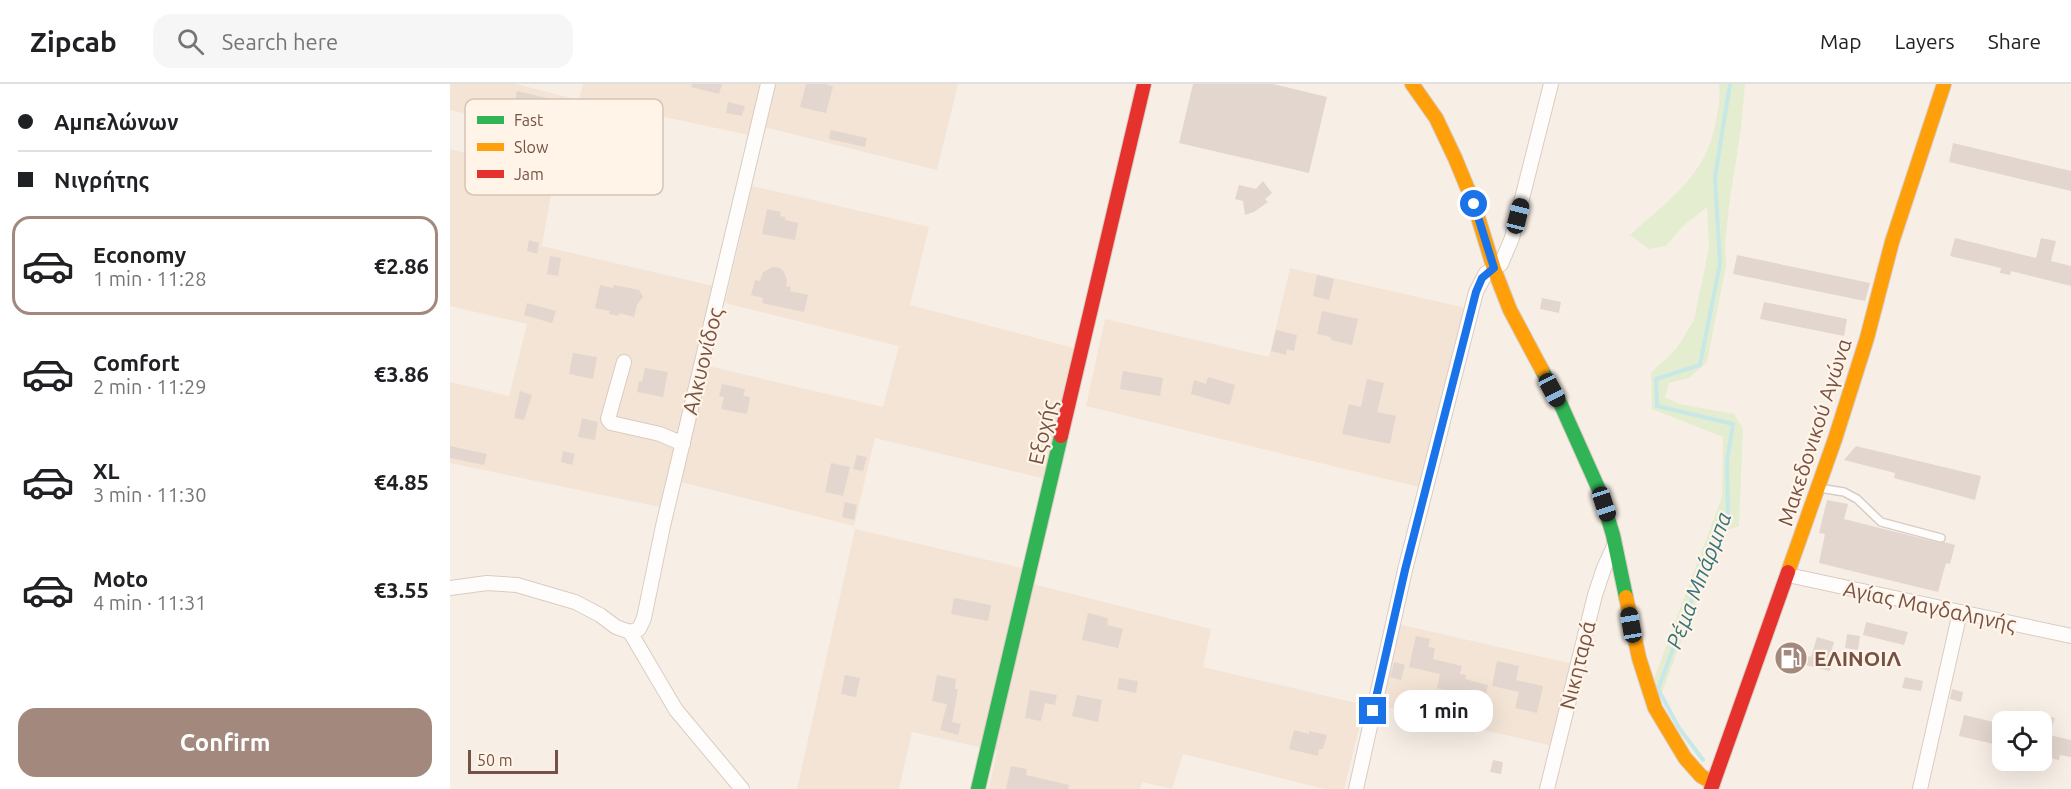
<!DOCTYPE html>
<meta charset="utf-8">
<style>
:root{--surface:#fff;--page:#f6f6f6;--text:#202124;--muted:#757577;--line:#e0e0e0;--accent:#a3897d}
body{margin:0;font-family:Ubuntu,sans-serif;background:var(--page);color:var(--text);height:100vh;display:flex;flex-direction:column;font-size:22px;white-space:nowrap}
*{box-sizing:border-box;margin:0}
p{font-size:20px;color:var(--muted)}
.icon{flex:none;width:33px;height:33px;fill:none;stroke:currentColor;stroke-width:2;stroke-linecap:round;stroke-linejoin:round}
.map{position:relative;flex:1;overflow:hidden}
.side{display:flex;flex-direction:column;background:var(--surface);width:450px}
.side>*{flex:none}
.top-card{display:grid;align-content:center;height:132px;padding:0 18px;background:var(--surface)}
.fabs{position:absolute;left:1542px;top:627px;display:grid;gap:12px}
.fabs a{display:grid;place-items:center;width:60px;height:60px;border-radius:12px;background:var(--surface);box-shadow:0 6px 24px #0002;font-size:30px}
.scale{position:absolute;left:18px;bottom:15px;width:90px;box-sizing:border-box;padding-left:6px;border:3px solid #765245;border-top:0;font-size:16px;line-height:21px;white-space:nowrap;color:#765245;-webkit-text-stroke:4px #fff4e7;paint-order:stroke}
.end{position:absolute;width:27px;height:27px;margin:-14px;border:8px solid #1a73e8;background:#fff;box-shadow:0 0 0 3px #fff}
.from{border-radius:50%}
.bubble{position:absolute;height:42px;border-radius:18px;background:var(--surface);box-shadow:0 6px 24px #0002;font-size:20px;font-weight:700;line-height:42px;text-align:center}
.car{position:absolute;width:18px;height:36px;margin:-18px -9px;border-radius:8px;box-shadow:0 0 4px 2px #0007;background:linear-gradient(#222 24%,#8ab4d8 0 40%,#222 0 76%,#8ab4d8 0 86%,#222 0)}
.top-card b{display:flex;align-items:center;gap:21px;height:57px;font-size:22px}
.top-card b+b{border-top:2px solid var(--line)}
.top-card i{width:15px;height:15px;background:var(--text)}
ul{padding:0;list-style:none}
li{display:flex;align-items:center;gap:18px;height:99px;margin:0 12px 9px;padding:0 6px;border:3px solid transparent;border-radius:18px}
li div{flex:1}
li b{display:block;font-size:22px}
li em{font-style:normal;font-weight:700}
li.selected{border-color:var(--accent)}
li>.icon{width:54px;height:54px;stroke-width:1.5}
.cta{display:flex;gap:12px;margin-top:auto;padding:12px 18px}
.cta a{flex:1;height:69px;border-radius:18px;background:var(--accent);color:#fff;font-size:24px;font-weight:700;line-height:69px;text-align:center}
header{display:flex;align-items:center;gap:36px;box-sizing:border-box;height:84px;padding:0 30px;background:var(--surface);border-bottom:2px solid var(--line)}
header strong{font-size:28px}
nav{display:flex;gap:33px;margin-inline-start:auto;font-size:21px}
.search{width:420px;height:54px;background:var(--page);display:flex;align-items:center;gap:15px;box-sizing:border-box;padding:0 21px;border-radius:18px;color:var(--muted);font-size:22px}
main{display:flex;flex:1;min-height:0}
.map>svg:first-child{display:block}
</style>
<header>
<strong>Zipcab</strong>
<div class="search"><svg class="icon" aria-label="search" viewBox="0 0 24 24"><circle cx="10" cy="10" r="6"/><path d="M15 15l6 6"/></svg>Search here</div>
<nav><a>Map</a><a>Layers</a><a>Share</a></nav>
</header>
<main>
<section class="side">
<div class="top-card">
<b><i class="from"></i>Αμπελώνων</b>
<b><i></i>Νιγρήτης</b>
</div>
<ul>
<li class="selected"><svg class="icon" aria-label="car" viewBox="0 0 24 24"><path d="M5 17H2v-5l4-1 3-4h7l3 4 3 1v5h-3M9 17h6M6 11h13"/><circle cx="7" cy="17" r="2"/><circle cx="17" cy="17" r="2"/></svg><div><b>Economy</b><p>1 min · 11:28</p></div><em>€2.86</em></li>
<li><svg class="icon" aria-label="car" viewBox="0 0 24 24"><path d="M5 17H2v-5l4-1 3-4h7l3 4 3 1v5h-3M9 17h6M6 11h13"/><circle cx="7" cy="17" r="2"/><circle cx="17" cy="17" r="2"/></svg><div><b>Comfort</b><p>2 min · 11:29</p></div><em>€3.86</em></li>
<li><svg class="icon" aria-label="car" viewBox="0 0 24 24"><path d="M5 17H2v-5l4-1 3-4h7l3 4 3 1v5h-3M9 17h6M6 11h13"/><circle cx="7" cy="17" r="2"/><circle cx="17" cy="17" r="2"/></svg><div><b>XL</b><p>3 min · 11:30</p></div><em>€4.85</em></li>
<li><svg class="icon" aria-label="car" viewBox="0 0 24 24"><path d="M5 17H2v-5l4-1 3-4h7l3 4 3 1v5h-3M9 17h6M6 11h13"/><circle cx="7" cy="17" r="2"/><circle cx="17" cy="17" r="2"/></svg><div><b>Moto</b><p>4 min · 11:31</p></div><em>€3.55</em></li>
</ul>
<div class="cta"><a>Confirm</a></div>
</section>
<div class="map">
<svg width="1621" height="705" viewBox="0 0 1621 705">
<rect width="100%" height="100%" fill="#f7efe6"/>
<g fill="#f3e4d5">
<path d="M0 0H66L129 16 133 0H508L487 86 306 41 303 52 136 16 128 21 120 53 0 26Z"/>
<path d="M0 65 104 93 92 162 263 202 210 423 0 379V298L59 312 77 240 0 222Z"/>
<path d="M302 102 479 143 460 221 628 265 596 395 425 354 404 442 231 398 258 282 433 323 449 262 275 219Z"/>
<path d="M840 184 1016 224 973 404 636 322 655 235 819 273Z"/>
<path d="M405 445 577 485 575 498 761 545 753 583 915 621 894 705H875L733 670 722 705 692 698 690 705H539L547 667 462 648 449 705H347Z"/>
<path d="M948 540 1123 580 1103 662 931 622Z"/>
</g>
<path fill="#e4edcf" d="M1269 0H1295L1291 44 1279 122 1275 160 1276 182 1257 278 1239 294 1219 299 1215 313 1229 320 1284 330 1293 345 1289 442 1272 449 1211 611 1202 600 1272 413 1273 353 1202 325 1201 289 1227 264 1244 236 1259 163 1257 123 1233 142 1216 162 1199 165 1180 151C1219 115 1256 93 1266 37 1268 24 1271 13 1269 0Z"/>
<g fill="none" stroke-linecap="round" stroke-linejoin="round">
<path stroke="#c7e8e7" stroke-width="4" d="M1253 676 1229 644 1208 605 1262 462 1268 438 1278 431 1277 377 1283 340 1207 322 1206 295 1250 281 1270 180 1265 93 1280 0"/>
</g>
<g fill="#e3d6ce">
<path d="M242 0H272L269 10 241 3Z"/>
<path d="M356 0H376L383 3 376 29 350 23Z"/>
<path d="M743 0H823L877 13 859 89 729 59Z"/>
<path d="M67 7 109 17 105 35 77 29 78 27 63 24Z"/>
<path d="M278 18 295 22 292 32 276 29Z"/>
<path d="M381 46 417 54 415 63 379 55Z"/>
<path d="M1503 59 1621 87V107L1499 78Z"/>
<path d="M813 97 822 109 815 115 818 118 804 128 795 131 793 117 785 115 789 101 806 105Z"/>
<path d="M317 125 331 128 330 132 335 133V136L348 139 345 156 312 150Z"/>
<path d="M1505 154 1586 174 1591 154 1606 157 1601 177 1621 182V202L1561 187 1560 191 1550 189 1551 184 1500 172Z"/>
<path d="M79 156 89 159 87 170 77 167Z"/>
<path d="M1287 171 1420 199 1415 217 1283 190Z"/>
<path d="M100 172 111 174 108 192 97 190Z"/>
<path d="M323 183 330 184 334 188 337 196 336 202 341 203 340 207 358 211 354 228 312 219 313 214 301 211 305 196 310 197 313 188Z"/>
<path d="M867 191 884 195 879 216 863 212Z"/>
<path d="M150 201 163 204 164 201 189 206 193 213 187 221 184 233 169 229V232L159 230 160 227 145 224Z"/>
<path d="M1092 214 1111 218 1109 229 1090 225Z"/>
<path d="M1314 218 1397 235 1394 252 1310 235Z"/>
<path d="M77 219 106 227 102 239 74 231Z"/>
<path d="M872 227 908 235 902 261 881 256V253L867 250Z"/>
<path d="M826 246 847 251 844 267 837 265 836 271 821 267Z"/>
<path d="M123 269 147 273 143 295 119 290Z"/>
<path d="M195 284 218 288 213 313 187 308 189 297 192 298Z"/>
<path d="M673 287 713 294 710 312 670 305Z"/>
<path d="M758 293 785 301 780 321 741 310 744 296 756 300Z"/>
<path d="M917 295 934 299 927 328 946 332 940 360 892 350 899 320 911 323Z"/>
<path d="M272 300 295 305 293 312 300 313 297 330 271 325 274 313 269 312Z"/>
<path d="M70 307 82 311 74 336 64 334Z"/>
<path d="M132 334 148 338 145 356 128 353Z"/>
<path d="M0 362 37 370 34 381 0 374Z"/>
<path d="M1406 362 1531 392 1525 416 1444 394 1445 389 1394 376Z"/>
<path d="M113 367 125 370 122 381 111 378Z"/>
<path d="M407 371 417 373 413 387 403 385Z"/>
<path d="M381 379 400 383 393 412 375 408Z"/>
<path d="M1377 416 1398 420 1394 435 1490 459 1494 458 1505 461 1500 480 1496 479 1488 508 1369 479 1375 450 1369 449Z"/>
<path d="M395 418 407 421 404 436 392 433Z"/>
<path d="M504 514 541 521 538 537 501 530Z"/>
<path d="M638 529 658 534 657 541 673 545 668 564 632 556Z"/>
<path d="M1416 538 1458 548 1454 561 1413 551Z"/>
<path d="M1397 550 1410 552 1408 566 1395 564Z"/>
<path d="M966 552 980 555 978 563 985 564 983 575 1012 582 1010 590 1016 591 1015 595 1038 601 1034 618 987 604 990 590 959 583Z"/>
<path d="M1367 553 1384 558 1378 579 1382 580 1380 587 1351 580 1350 585 1327 578 1332 563 1361 573Z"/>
<path d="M1047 577 1069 582 1066 596 1093 602 1087 629 1065 624 1069 608 1042 602Z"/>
<path d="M944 578 955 581 951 596 940 593Z"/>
<path d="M395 591 410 594 406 613 391 610Z"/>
<path d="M487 591 506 595 505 605H508L502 638 511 640 508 651 490 646 497 620 482 617Z"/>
<path d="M1455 593 1473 597 1471 607 1452 604Z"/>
<path d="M669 594 688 597 686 609 667 605Z"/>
<path d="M1502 605 1513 608 1511 618 1500 615Z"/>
<path d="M580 606 607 611 605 621 595 619 591 637 575 634Z"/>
<path d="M977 610 993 614 990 625 974 622Z"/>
<path d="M627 611 652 616 648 638 622 632Z"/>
<path d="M1576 627 1605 634 1599 651 1621 656V673L1610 671 1609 676 1592 672V638H1573Z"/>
<path d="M1514 631 1552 640V662L1509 652Z"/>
<path d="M844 646 859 650V647L877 651 873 665H869L868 672 839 665Z"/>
<path d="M1043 676 1053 678 1051 690 1040 688Z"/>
<path d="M561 682 577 685 576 691 619 701 618 705H556Z"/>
</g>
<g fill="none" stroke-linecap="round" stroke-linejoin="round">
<defs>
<path id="lane" d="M1369 404 1394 408 1407 415 1431 438 1491 454"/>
<g id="street">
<path d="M174 278 158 335 161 339 210 350 233 360"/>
<path d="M1338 491 1621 552"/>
<path d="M0 504 37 499 67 501 125 518 150 531 166 543 180 548 226 626 292 705"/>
<path d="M180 548 189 545 194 534 213 442 318 0"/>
<path d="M906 705 955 486 1026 208 1036 189 1051 180 1062 154 1101 0"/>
<path d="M1097 705 1145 511 1154 484 1165 460"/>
<path d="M1470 705 1510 528"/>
</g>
<g id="fast">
<path d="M1092 286 1111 321 1150 408 1163 451 1176 513"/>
<path d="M528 705 611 352"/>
</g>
<g id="slow">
<path d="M962 0 986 34 1005 74 1024 120 1044 185 1060 226 1092 286"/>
<path d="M1338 488 1385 355 1417 254 1442 158 1494 0"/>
<path d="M1176 513 1189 574 1205 624 1235 674 1251 692 1263 699"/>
</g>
<g id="jam">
<path d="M611 352 694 0"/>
<path d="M1261 705 1338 488"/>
</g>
</defs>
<use href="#lane" stroke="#d8ccc4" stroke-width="10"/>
<use href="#street" stroke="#d8ccc4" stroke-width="16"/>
<use href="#fast" stroke="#d7cac3" stroke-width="16"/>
<use href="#slow" stroke="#d7cac3" stroke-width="16"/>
<use href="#jam" stroke="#d7cac3" stroke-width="16"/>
<use href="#lane" stroke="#fefdfb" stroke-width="7"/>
<use href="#street" stroke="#fefdfb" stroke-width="14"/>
<use href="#fast" stroke="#30b455" stroke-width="14"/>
<use href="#slow" stroke="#ff9f0a" stroke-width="14"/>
<use href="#jam" stroke="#e5322d" stroke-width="14"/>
</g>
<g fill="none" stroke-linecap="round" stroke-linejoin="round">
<path stroke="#1a73e8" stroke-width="8" d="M923 627 955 486 1026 208 1032 194 1044 184 1024 120"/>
</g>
<defs>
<symbol id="fuel-disc" viewBox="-11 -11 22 22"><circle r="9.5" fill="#a3897d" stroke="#fff4e7"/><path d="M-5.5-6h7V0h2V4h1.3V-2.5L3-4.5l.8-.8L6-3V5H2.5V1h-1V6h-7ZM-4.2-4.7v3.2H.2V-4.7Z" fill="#fff"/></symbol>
</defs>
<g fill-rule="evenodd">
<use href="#fuel-disc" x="1322" y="555" width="38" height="38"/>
</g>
<g text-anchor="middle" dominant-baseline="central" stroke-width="4.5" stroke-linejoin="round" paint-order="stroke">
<g font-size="21" fill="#765245" stroke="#fff4e7">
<text transform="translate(252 277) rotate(-76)">Αλκυονίδος</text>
<text transform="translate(592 348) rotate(-77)">Εξοχής</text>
<text transform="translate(1364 348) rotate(-72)">Μακεδονικού Αγώνα</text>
<text transform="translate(1480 522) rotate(12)">Αγίας Μαγδαληνής</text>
<text transform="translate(1127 581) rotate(-76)">Νικηταρά</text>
</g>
<g font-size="21" font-weight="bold" fill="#765245" stroke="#fff4e7" text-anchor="start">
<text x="1364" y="574">ΕΛΙΝΟΙΛ</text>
</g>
<g font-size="22" font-style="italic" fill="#38777d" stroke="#fff4e7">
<text transform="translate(1248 496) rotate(-69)">Ρέμα Μπάρμπα</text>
</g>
</g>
<rect x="15" y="15" width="198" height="96" rx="9" fill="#fff4e7" stroke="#d6c3b6" stroke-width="1.5"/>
<rect x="27" y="32" width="27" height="8" fill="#30b455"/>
<rect x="27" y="59" width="27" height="8" fill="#ff9f0a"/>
<rect x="27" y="86" width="27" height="8" fill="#e5322d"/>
<g font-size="16" fill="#765245">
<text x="64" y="42">Fast</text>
<text x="64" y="69">Slow</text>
<text x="64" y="96">Jam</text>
</g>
</svg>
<div class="fabs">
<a><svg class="icon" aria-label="locate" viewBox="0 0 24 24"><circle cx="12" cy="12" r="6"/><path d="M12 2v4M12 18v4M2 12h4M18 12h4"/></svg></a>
</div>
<div class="scale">50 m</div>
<i class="end from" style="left:1024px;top:120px"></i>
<i class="end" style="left:923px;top:627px"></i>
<div class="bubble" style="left:944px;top:606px;width:99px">1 min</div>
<i class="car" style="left:1068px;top:132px;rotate:14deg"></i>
<i class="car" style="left:1102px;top:306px;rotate:152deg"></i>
<i class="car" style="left:1154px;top:420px;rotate:162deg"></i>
<i class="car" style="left:1181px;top:541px;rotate:350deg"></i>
</div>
</main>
